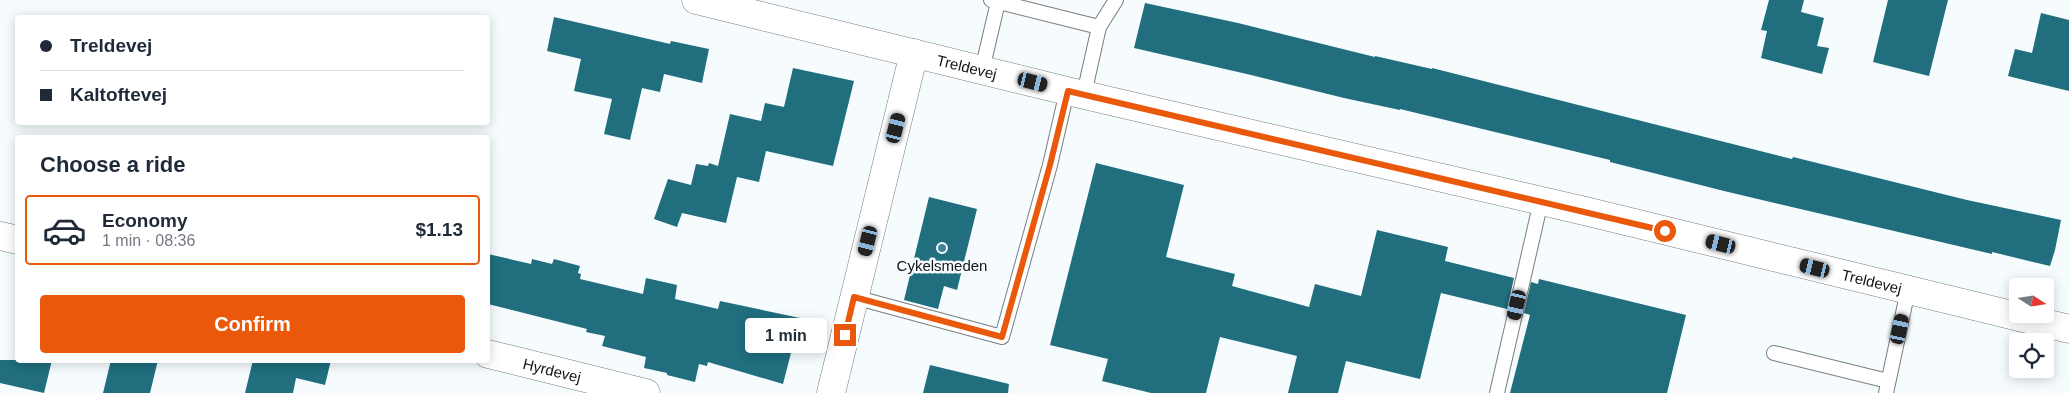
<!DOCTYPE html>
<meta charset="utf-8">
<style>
:root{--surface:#fff;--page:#f6f6f7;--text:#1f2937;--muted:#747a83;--line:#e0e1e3;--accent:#ea580c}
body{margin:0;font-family:Arial,sans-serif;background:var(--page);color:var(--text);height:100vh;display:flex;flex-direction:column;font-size:19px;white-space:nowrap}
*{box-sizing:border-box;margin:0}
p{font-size:16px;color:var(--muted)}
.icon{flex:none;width:28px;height:28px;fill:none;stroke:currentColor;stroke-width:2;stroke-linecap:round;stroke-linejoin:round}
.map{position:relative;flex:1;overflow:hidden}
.drawer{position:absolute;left:15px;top:135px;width:475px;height:228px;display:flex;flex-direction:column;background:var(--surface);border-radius:5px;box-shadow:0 2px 12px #0003}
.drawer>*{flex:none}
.top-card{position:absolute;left:15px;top:15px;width:475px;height:110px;border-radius:5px;box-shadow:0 2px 12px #0003;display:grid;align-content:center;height:110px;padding:0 25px;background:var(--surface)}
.needle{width:32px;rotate:102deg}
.buttons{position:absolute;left:2009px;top:278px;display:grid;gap:10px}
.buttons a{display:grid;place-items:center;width:45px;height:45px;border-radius:5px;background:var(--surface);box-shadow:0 2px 12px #0003;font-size:25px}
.end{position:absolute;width:22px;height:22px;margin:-11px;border:6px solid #ea580c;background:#fff;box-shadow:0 0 0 2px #fff}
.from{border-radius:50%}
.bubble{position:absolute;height:35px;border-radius:5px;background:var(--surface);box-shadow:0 2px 12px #0003;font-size:16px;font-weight:700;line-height:35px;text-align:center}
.car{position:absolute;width:15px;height:30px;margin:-15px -8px;border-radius:6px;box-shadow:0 0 4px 1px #0007;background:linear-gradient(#222 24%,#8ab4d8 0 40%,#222 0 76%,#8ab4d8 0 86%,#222 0)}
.top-card b{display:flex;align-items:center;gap:18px;height:48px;font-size:19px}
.top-card b+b{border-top:1px solid var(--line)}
.top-card i{width:12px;height:12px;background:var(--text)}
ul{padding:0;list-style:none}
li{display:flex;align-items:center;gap:15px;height:70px;margin:0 10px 8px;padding:0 15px;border:2px solid transparent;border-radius:5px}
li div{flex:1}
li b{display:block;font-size:19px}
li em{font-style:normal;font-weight:700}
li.on{border-color:var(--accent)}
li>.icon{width:45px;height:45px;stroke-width:1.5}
h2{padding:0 25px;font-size:22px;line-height:60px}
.cta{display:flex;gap:10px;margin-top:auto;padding:10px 25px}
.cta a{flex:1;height:58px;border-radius:5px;background:var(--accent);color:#fff;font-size:20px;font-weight:700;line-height:58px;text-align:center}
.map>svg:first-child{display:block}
</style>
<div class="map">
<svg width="2069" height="393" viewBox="0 0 2069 393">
<rect width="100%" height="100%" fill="#f6fcfe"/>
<g fill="#206e7e">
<path d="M1769 0H1804L1801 12 1824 18 1817 46 1829 48 1822 74 1761 58 1767 31 1761 30Z"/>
<path d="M1888 0H1948L1929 76 1873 62Z"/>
<path d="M1145 3 1238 23 1375 57V56L1432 69V68L1792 159 1793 157 1967 200 2061 220 2055 250 2050 266 1992 252V254L1724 191 1610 162V160L1400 109V110L1344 98 1251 75 1134 48Z"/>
<path d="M2041 13 2069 20V91L2008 76 2015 49 2032 53Z"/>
<path d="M554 17 670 44 671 41 709 49 702 83 664 74 660 92 642 88 630 140 604 134 612 99 574 91 581 59 547 51Z"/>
<path d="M793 68 854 81 833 166 766 151 759 182 737 177 726 223 682 213 677 227 654 219 668 179 691 185 696 164 708 166 709 163 718 166 730 114 761 121 765 103 784 107Z"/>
<path d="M1096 163 1184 185 1166 257 1235 274 1232 286 1309 307 1315 284 1361 296 1377 230 1448 247 1445 261 1514 278 1507 309 1441 293 1420 379 1346 361 1338 393H1288L1297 356 1220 337 1206 393H1151L1102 381 1108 359 1050 345Z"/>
<path d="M929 197 977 209 957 290 944 286 938 309 904 300Z"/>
<path d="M488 254 531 264 532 259 552 264 554 259 580 266 578 273 581 274 580 279 643 294 646 278 677 285 675 299 718 309 720 301 800 318 783 384 708 362 707 366 699 364 695 382 667 375V373L644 368 646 357 602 346 605 336 586 332 587 329 488 304Z"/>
<path d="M1539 279 1686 315 1667 393H1510L1530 315 1524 313 1531 282 1538 284Z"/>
<path d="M0 360H52L44 393 0 383Z"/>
<path d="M111 360H158L150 393H103Z"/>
<path d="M253 360H331L325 385 296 378 293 393H245Z"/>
<path d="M930 365 1009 384 1008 393H923Z"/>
</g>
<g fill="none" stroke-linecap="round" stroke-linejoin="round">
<defs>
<g id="service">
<path d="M991 0 1099 27 1084 94"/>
<path d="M1099 27 1116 0"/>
<path d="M982 70 998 2"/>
<path d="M854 297 1002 337 1050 165 1067 91"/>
<path d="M1774 353 1888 381"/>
<path d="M1497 393 1541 201"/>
<path d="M1886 393 1908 290"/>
</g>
<g id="minor">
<path d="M0 236 18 240"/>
<path id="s1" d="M488 354 646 393"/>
<path d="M831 393 914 53"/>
</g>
<g id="tertiary">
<path id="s2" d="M696 0 1067 91 1589 212 2069 329"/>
</g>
</defs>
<use href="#service" stroke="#787d7f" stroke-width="16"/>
<use href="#minor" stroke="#787d7f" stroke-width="29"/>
<use href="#tertiary" stroke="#787d7f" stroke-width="29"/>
<use href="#service" stroke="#fff" stroke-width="14"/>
<use href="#minor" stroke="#fff" stroke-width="28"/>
<use href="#tertiary" stroke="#fff" stroke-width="28"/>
</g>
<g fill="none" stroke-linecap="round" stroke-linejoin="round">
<path stroke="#ea580c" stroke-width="6" d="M845 335 854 297 1002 337 1050 165 1068 91 1665 231"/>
</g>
<circle fill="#428595" stroke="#f6fcfe" stroke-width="2" cx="942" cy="248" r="5"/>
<g text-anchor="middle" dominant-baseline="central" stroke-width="5" stroke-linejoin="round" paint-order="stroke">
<g font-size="15" fill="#131415" stroke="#f6fcfe">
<text stroke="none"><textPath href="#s2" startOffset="279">Treldevej</textPath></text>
<text stroke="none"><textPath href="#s2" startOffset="1209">Treldevej</textPath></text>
<text stroke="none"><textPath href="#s1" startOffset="66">Hyrdevej</textPath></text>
</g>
<g font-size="15" fill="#131415" stroke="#f6fcfe">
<text x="942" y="265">Cykelsmeden</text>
</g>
</g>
</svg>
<div class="buttons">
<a><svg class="needle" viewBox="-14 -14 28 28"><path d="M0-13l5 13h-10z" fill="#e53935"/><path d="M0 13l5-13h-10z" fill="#747a83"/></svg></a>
<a><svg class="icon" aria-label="locate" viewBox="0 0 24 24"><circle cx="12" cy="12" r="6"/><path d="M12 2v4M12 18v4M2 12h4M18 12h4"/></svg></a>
</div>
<i class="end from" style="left:1665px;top:231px"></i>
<i class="end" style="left:845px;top:335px"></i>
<div class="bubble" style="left:745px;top:318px;width:82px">1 min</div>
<i class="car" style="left:1033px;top:82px;rotate:104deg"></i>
<i class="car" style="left:896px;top:128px;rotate:14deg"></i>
<i class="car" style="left:868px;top:241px;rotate:194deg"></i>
<i class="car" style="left:1721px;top:244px;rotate:284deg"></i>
<i class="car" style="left:1815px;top:268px;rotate:284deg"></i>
<i class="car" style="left:1517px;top:305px;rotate:193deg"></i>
<i class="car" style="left:1900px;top:329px;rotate:12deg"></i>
<div class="top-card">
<b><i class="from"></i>Treldevej</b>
<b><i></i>Kaltoftevej</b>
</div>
<section class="drawer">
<h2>Choose a ride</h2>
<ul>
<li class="on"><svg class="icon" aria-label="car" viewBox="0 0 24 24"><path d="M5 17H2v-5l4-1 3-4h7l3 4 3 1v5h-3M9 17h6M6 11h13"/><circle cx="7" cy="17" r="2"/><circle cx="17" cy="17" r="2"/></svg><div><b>Economy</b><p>1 min · 08:36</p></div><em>$1.13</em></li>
</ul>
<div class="cta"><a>Confirm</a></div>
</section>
</div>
